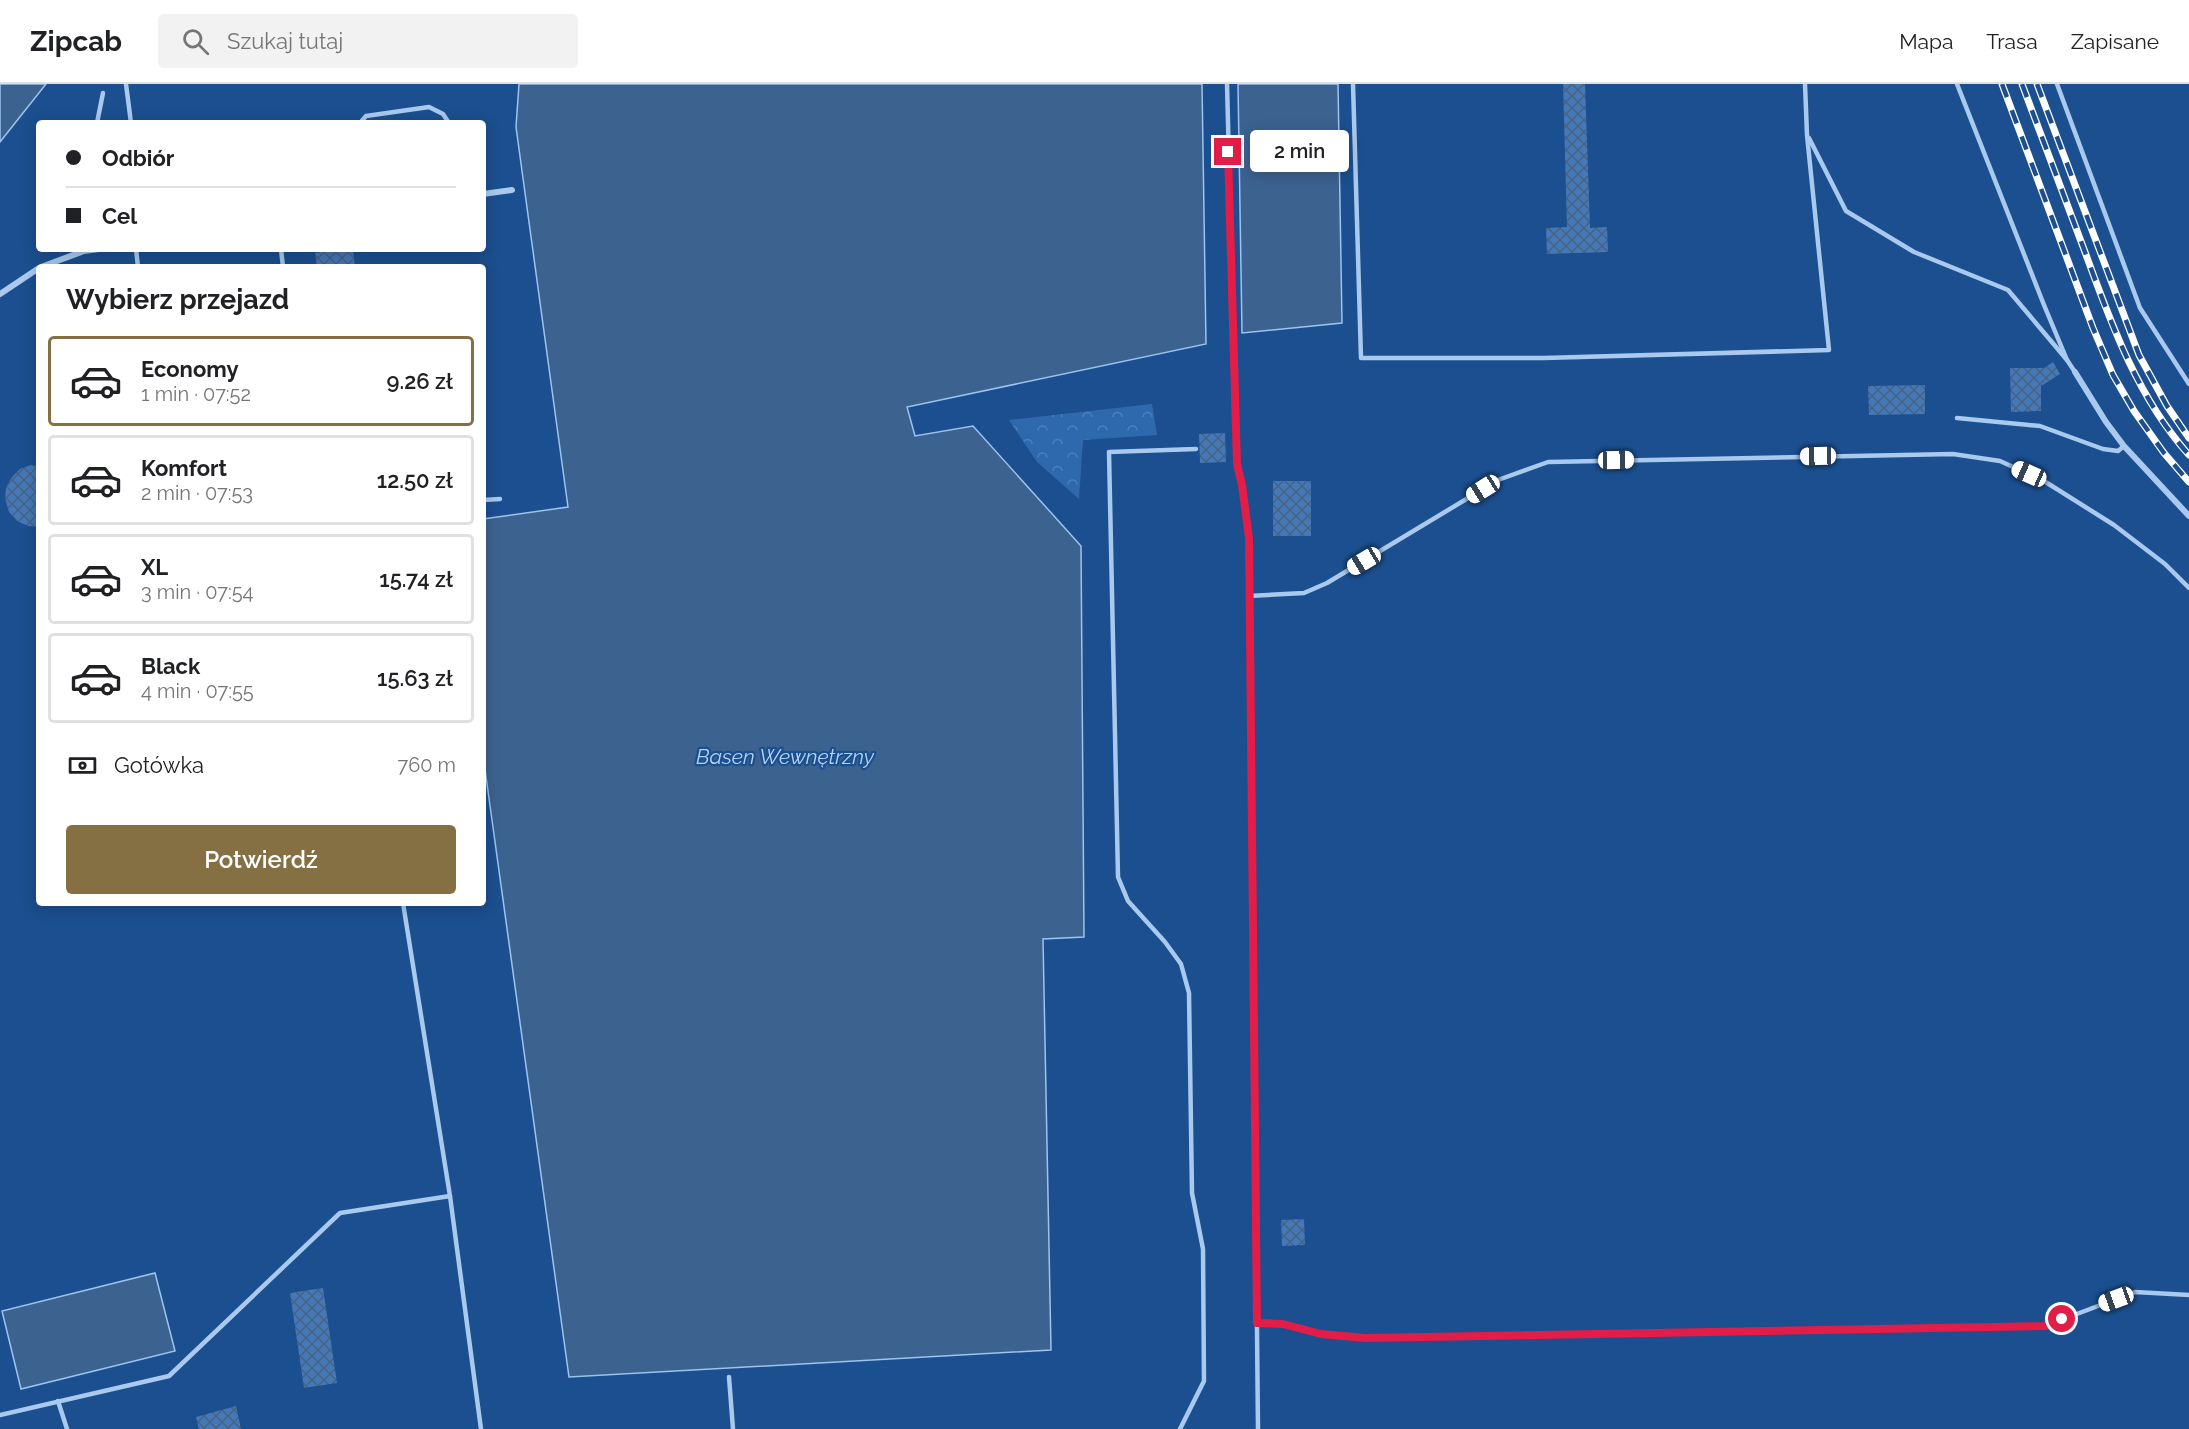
<!DOCTYPE html>
<html lang="pl">
<meta charset="utf-8">
<style>
:root{--surface:#fff;--page:#f2f2f2;--text:#202124;--muted:#757577;--line:#e0e0e0;--accent:#847042}
body{margin:0;font-family:Raleway,sans-serif;background:var(--page);color:var(--text);height:100vh;display:flex;flex-direction:column;font-size:22px;white-space:nowrap}
*{box-sizing:border-box;margin:0}
p{font-size:20px;color:var(--muted)}
.icon{flex:none;width:33px;height:33px;fill:none;stroke:currentColor;stroke-width:2;stroke-linecap:round;stroke-linejoin:round}
.map{position:relative;flex:1;overflow:hidden}
.side{position:absolute;left:36px;top:180px;width:450px;height:642px;display:flex;flex-direction:column;background:var(--surface);border-radius:6px;box-shadow:0 3px 15px #0003}
.side>*{flex:none}
.hud{position:absolute;left:36px;top:36px;width:450px;height:132px;border-radius:6px;box-shadow:0 3px 15px #0003;display:grid;align-content:center;height:132px;padding:0 30px;background:var(--surface)}
.end{position:absolute;width:27px;height:27px;margin:-14px;border:8px solid #e11d48;background:#fff;box-shadow:0 0 0 3px #fff}
.from{border-radius:50%}
.bubble{position:absolute;height:42px;border-radius:6px;background:var(--surface);box-shadow:0 3px 15px #0003;font-size:20px;font-weight:600;line-height:42px;text-align:center}
.car{position:absolute;width:18px;height:36px;margin:-18px -9px;border-radius:8px;box-shadow:0 0 4px 2px #0007;background:linear-gradient(#fff 24%,#345 0 40%,#fff 0 76%,#345 0 86%,#fff 0)}
.hud b{display:flex;align-items:center;gap:21px;height:57px;font-size:22px}
.hud b+b{border-top:2px solid var(--line)}
.hud i{width:15px;height:15px;background:var(--text)}
ul{padding:0;list-style:none}
li{display:flex;align-items:center;gap:18px;height:90px;margin:0 12px 9px;padding:0 18px;border:3px solid var(--line);border-radius:6px}
li div{flex:1}
li b{display:block;font-size:22px}
li em{font-style:normal;font-weight:600}
li.on{border-color:var(--accent)}
li>.icon{width:54px;height:54px;stroke-width:1.5}
h2{padding:0 30px;font-size:27px;line-height:72px}
.pay{display:flex;align-items:center;gap:15px;height:66px;padding:0 30px;font-size:22px}
.pay p{margin-inline-start:auto}
.cta{display:flex;gap:12px;margin-top:auto;padding:12px 30px}
.cta a{flex:1;height:69px;border-radius:6px;background:var(--accent);color:#fff;font-size:24px;font-weight:600;line-height:69px;text-align:center}
header{display:flex;align-items:center;gap:36px;box-sizing:border-box;height:84px;padding:0 30px;background:var(--surface);border-bottom:2px solid var(--line)}
header strong{font-size:28px}
nav{display:flex;gap:33px;margin-inline-start:auto;font-size:21px}
.search{width:420px;height:54px;background:var(--page);display:flex;align-items:center;gap:15px;box-sizing:border-box;padding:0 21px;border-radius:6px;color:var(--muted);font-size:22px}
.map>svg:first-child{display:block}
</style>
<header>
<strong>Zipcab</strong>
<div class="search"><svg class="icon" aria-label="search" viewBox="0 0 24 24"><circle cx="10" cy="10" r="6"/><path d="M15 15l6 6"/></svg>Szukaj tutaj</div>
<nav><a>Mapa</a><a>Trasa</a><a>Zapisane</a></nav>
</header>
<div class="map">
<svg width="2189" height="1345" viewBox="0 0 2189 1345">
<defs>
<pattern id="forest-crowns" width="20" height="18" patternUnits="userSpaceOnUse" patternTransform="scale(1.5)"><rect width="20" height="18" fill="#2e69ad"/><path d="M2 6a3 3 0 1 1 6 0M12 15a3 3 0 1 1 6 0" fill="none" stroke="#4d80b9"/></pattern>
<pattern id="building-cross-hatch" width="8" height="8" patternUnits="userSpaceOnUse" patternTransform="scale(1.5)"><rect width="8" height="8" fill="#4478b7"/><path d="M0 0l8 8M0 8l8-8" fill="none" stroke="#486282"/></pattern>
</defs>
<rect width="100%" height="100%" fill="#1b4f8f"/>
<path fill="url(#forest-crowns)" d="M1152 320 1157 351 1083 356 1079 415 1037 378 1009 336Z"/>
<g fill="#3c6290" stroke="#9cc4f0" stroke-width="1.5">
<path d="M0 0H46L0 58Z"/>
<path d="M519 0H1202L1206 260 907 323 915 352 973 342 1081 462 1084 853 1043 855 1051 1266 569 1293 483 671V435L568 423 516 43Z"/>
<path d="M1238 0H1338L1342 239 1242 249Z"/>
<path d="M155 1189 175 1267 21 1305 2 1227Z"/>
</g>
<g fill="url(#building-cross-hatch)">
<path d="M1563 0H1585L1590 144 1607 143 1608 168 1547 170 1546 144 1567 143Z"/>
<path d="M343 165H353L355 183H317L315 169Z"/>
<path d="M2053 278 2060 290 2041 302V327L2011 328 2010 284H2044Z"/>
<path d="M1925 301V330L1869 331 1868 302Z"/>
<path d="M1225 349 1226 378 1200 379 1199 350Z"/>
<path d="M31 381 39 382V443L28 442 17 437 9 428 5 414 6 404 11 394 20 385Z"/>
<rect x="1273" y="397" width="38" height="55"/>
<path d="M1304 1135 1305 1161 1282 1162 1281 1136Z"/>
<path d="M323 1204 337 1299 304 1304 290 1209Z"/>
<path d="M236 1322 241 1345H199L196 1333Z"/>
</g>
<g fill="none" stroke-linecap="round" stroke-linejoin="round">
<g stroke="#a9c9ee" stroke-width="4.5">
<path d="M126 0 131 39"/>
<path d="M1227 0 1237 380 1242 401 1249 454 1258 1345"/>
<path d="M1353 0 1361 274H1544L1829 266 1807 51 1805 0"/>
<path d="M1957 0 2044 221 2067 276 2075 288"/>
<path d="M2057 0 2140 224 2189 300"/>
<path d="M97 39 103 9"/>
<path d="M360 39 366 32 429 23 443 30 449 39"/>
<path d="M1809 54 1846 127 1914 168 2008 206 2067 276"/>
<path d="M136 165 138 183"/>
<path d="M281 165 283 183"/>
<path d="M1957 334 2040 342 2103 365 2118 367 2124 362"/>
<path d="M483 416 500 415"/>
<path d="M1249 512 1304 509 1327 499 1498 396 1548 378 1953 370 2000 377 2044 397 2114 441 2165 480 2189 504"/>
<path d="M403 819 450 1112"/>
<path d="M1257 1239 1283 1240 1321 1250 1365 1254 2045 1242 2135 1208 2189 1211"/>
<path d="M729 1293 733 1345"/>
<path d="M58 1317 67 1345"/>
<path d="M0 1331 169 1292 340 1129 450 1112 481 1345"/>
<path d="M1180 1345 1204 1297 1203 1165 1192 1109 1189 909 1181 880 1165 858 1128 817 1118 793 1109 368 1196 365"/>
</g>
<g stroke="#a9c9ee" stroke-width="6">
<path d="M483 110 512 106"/>
<path d="M41 183 84 167 99 165"/>
<path d="M0 210 39 184"/>
<path d="M2075 288 2106 338 2124 362 2189 432"/>
</g>
<defs>
<g id="rail">
<path d="M2002 0 2093 244 2113 291 2134 327 2164 369 2189 398"/>
<path d="M2022 0C2043 56 2064 112 2085 168 2111 239 2137 313 2189 371"/>
<path d="M2037 0 2139 271 2167 322 2189 354"/>
</g>
</defs>
<use href="#rail" stroke="#fff" stroke-width="7"/>
<use href="#rail" stroke="#1b4f8f" stroke-width="4.5" stroke-dasharray="14" stroke-linecap="butt"/>
</g>
<g fill="none" stroke-linecap="round" stroke-linejoin="round">
<path stroke="#e11d48" stroke-width="8" d="M1228 68 1237 380 1242 401 1249 454 1257 1239 1283 1240 1321 1250 1365 1254 2045 1242 2062 1235"/>
</g>
<g text-anchor="middle" dominant-baseline="central" stroke-width="4.5" stroke-linejoin="round" paint-order="stroke">
<g font-size="21" font-style="italic" fill="#b5d3f5" stroke="#1b4f8f">
<text x="785" y="672">Basen Wewnętrzny</text>
</g>
</g>
</svg>
<i class="end from" style="left:2062px;top:1235px"></i>
<i class="end" style="left:1228px;top:68px"></i>
<div class="bubble" style="left:1250px;top:46px;width:99px">2 min</div>
<i class="car" style="left:1818px;top:372px;rotate:269deg"></i>
<i class="car" style="left:1616px;top:376px;rotate:89deg"></i>
<i class="car" style="left:2029px;top:390px;rotate:294deg"></i>
<i class="car" style="left:1483px;top:405px;rotate:238deg"></i>
<i class="car" style="left:1364px;top:477px;rotate:239deg"></i>
<i class="car" style="left:2116px;top:1215px;rotate:250deg"></i>
<div class="hud">
<b><i class="from"></i>Odbiór</b>
<b><i></i>Cel</b>
</div>
<section class="side">
<h2>Wybierz przejazd</h2>
<ul>
<li class="on"><svg class="icon" aria-label="car" viewBox="0 0 24 24"><path d="M5 17H2v-5l4-1 3-4h7l3 4 3 1v5h-3M9 17h6M6 11h13"/><circle cx="7" cy="17" r="2"/><circle cx="17" cy="17" r="2"/></svg><div><b>Economy</b><p>1 min · 07:52</p></div><em>9.26 zł</em></li>
<li><svg class="icon" aria-label="car" viewBox="0 0 24 24"><path d="M5 17H2v-5l4-1 3-4h7l3 4 3 1v5h-3M9 17h6M6 11h13"/><circle cx="7" cy="17" r="2"/><circle cx="17" cy="17" r="2"/></svg><div><b>Komfort</b><p>2 min · 07:53</p></div><em>12.50 zł</em></li>
<li><svg class="icon" aria-label="car" viewBox="0 0 24 24"><path d="M5 17H2v-5l4-1 3-4h7l3 4 3 1v5h-3M9 17h6M6 11h13"/><circle cx="7" cy="17" r="2"/><circle cx="17" cy="17" r="2"/></svg><div><b>XL</b><p>3 min · 07:54</p></div><em>15.74 zł</em></li>
<li><svg class="icon" aria-label="car" viewBox="0 0 24 24"><path d="M5 17H2v-5l4-1 3-4h7l3 4 3 1v5h-3M9 17h6M6 11h13"/><circle cx="7" cy="17" r="2"/><circle cx="17" cy="17" r="2"/></svg><div><b>Black</b><p>4 min · 07:55</p></div><em>15.63 zł</em></li>
</ul>
<div class="pay"><svg class="icon" aria-label="cash" viewBox="0 0 24 24"><path d="M3 7h18v10H3z"/><circle cx="12" cy="12" r="2"/></svg>Gotówka<p>760 m</p></div>
<div class="cta"><a>Potwierdź</a></div>
</section>
</div>
